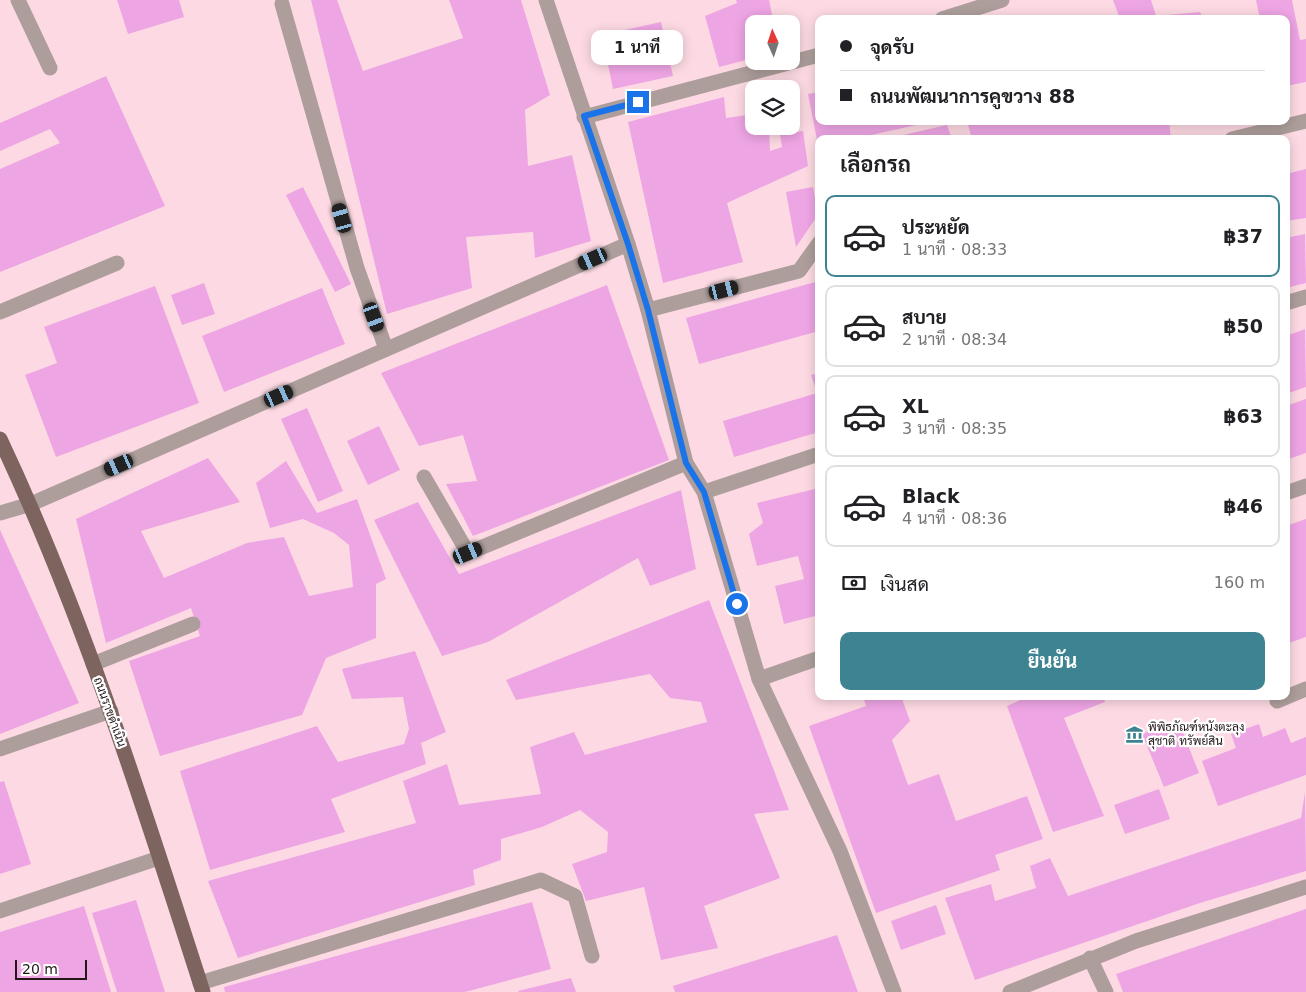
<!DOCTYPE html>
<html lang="th">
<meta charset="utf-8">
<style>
:root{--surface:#fff;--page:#f2f2f2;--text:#202124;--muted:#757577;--line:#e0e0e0;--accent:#3e8391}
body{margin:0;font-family:"DejaVu Sans",Sarabun,sans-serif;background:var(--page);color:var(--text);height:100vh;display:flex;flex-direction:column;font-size:19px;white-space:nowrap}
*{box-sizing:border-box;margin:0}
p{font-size:16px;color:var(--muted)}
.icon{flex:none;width:28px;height:28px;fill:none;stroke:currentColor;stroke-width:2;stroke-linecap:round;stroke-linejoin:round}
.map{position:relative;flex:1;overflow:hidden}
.side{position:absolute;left:815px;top:135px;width:475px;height:565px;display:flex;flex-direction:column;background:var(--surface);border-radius:10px;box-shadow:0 2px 12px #0003}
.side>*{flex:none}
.banner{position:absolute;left:815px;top:15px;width:475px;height:110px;border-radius:10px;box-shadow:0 2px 12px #0003;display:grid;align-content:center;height:110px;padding:0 25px;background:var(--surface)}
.needle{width:32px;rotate:357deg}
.fabs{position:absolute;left:745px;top:15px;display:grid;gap:10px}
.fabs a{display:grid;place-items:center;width:55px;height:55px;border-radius:10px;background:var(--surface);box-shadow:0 2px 12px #0003;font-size:25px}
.scale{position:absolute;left:15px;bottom:12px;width:72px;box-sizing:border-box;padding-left:5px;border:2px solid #221619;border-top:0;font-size:14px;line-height:18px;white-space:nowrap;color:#221619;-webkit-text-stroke:4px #fff;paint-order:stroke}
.end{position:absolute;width:22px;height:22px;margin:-11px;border:6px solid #1a73e8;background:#fff;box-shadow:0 0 0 2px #fff}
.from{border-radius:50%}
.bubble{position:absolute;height:35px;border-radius:10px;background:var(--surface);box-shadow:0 2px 12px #0003;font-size:16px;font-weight:700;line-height:35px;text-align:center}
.car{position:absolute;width:15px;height:30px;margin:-15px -8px;border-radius:6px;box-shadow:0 0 4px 1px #0007;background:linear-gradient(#222 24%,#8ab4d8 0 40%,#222 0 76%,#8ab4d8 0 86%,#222 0)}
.banner b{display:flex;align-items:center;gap:18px;height:48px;font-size:19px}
.banner b+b{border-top:1px solid var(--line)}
.banner i{width:12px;height:12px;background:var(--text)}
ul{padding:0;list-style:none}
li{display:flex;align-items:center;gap:15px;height:82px;margin:0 10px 8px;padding:0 15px;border:2px solid var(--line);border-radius:10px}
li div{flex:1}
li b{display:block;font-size:19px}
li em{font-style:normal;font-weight:700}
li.on{border-color:var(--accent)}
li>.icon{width:45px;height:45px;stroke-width:1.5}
h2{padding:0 25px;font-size:22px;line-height:60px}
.pay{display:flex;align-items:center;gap:12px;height:55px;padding:0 25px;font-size:19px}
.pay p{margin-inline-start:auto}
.action{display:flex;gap:10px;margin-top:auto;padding:10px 25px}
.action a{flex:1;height:58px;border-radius:10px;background:var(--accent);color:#fff;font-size:20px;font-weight:700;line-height:58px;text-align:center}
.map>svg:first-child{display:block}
</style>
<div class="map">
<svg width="1306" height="992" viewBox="0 0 1306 992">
<rect width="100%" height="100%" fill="#fddae3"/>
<g fill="#eea5e4">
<path d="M117 0H179L184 17 128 34Z"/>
<path d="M311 0H337L363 71 463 38 449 0H521L550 95 525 110 528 166 572 155 591 241 535 258 533 232 466 237 472 288 387 314Z"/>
<path d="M736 0H769L774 24H754V58L719 67 705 16 737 3Z"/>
<path d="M1113 0H1151L1156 16 1200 12 1203 19H1120Z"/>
<path d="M1256 0H1292L1300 40 1306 39V82L1286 86V19H1260Z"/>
<path d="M661 22 673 76 613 89 602 35Z"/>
<path d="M106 76 165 206 0 272V169L60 143 50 129 0 151V123Z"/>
<path d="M819 92V121L930 122 853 139H819L818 145 808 94Z"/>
<path d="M724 97 726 118 754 114V126H769L770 151 782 147 780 135 803 131 808 166 727 203 743 262 663 283 628 122Z"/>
<path d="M967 121H1169L1171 139H972Z"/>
<path d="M947 125 952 139H890V138Z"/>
<path d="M1306 169V218L1286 221V174Z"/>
<path d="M303 187 351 284 335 292 286 195Z"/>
<path d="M813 187 818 215 796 247 786 192Z"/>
<path d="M1305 234 1306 283 1286 288V238Z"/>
<path d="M819 281V331L699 364 686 318Z"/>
<path d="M204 283 215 314 182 325 171 295Z"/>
<path d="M607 285 669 460 473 536 446 484 477 481 463 435 419 446 381 373Z"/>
<path d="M155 286 199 403 56 457 25 375 57 363 44 327Z"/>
<path d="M322 288 345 344 224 392 202 336Z"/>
<path d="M1305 329 1306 387 1286 394V336Z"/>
<path d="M819 373V432L734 457 723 421 817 393 811 375Z"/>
<path d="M1306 399V453L1286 460V406Z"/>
<path d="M307 408 343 491 318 502 281 419Z"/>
<path d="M379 426 400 470 368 485 347 441Z"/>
<path d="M208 458 240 502 141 531 164 578 247 543 284 537 309 596 353 587 349 545 334 533 303 519 270 528 256 483 286 461 317 513 357 499 386 579 376 584V638L326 658 302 715 160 756 129 661 200 636 191 608 106 643 76 519Z"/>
<path d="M819 488V615L784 624 775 586 804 579 798 556 757 566 749 534 763 523 757 503Z"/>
<path d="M681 490 696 569 650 586 638 558 488 642 442 656 374 520 418 502 459 574Z"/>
<path d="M1306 519V637L1286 644V526Z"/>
<path d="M0 530 79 703 0 734Z"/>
<path d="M709 600 789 810 754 814 780 878 704 906 718 948 661 960 644 887 586 901 572 864 607 852 608 832 580 810 542 827 501 839V860L473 870 475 885 238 958 208 881 416 823 403 781 447 764 459 805 541 794 530 747 574 732 585 755 707 722 701 702 670 698 650 674 516 700 506 680Z"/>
<path d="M415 651 446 732 421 743 426 764 331 799 345 832 210 870 180 771 317 726 338 762 404 744 409 729 403 697 352 699 342 669Z"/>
<path d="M863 696H901L910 721 892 740 908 785 939 774 956 821 1027 796 1043 839 995 855 1000 870 876 913 809 726 866 706Z"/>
<path d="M1029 696H1103L1105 702 1064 718 1104 816 1053 832 1007 706Z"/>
<path d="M1178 720 1199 773 1164 787 1142 734Z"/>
<path d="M1259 724 1263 737 1285 728 1291 743 1306 737V775L1218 806 1202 761 1236 748 1231 734Z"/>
<path d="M4 781 31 864 0 874V782Z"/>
<path d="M1159 789 1170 819 1125 834 1114 805Z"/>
<path d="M1305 792 1306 871 1200 903 975 980 945 898 991 884 995 901 1036 888 1030 866 1050 858 1068 896 1301 818Z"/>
<path d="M136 900 165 992H117L92 913Z"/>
<path d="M532 902 551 969 465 992H225L224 987Z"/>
<path d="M936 905 946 934 901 950 891 921Z"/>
<path d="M84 906 111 992H0V932Z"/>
<path d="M1306 909V992H1123L1116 974Z"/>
<path d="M837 935 858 992H675L673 986Z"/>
<path d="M571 978 576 992H519L518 991Z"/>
</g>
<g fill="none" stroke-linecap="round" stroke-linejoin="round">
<g stroke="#ad9e9b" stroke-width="15">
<path d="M18 0 50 68"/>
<path d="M546 0 628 244 648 310 686 463 704 492 759 679 840 851 894 992"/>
<path d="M282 4 357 268 386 349"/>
<path d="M942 19 1002 0"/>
<path d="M584 117 819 55"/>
<path d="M1232 139 1306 121"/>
<path d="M1286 303 1306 297"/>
<path d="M648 310 799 271 819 243"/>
<path d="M0 312 117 263"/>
<path d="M424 477 468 553 686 463"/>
<path d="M704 492 819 454"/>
<path d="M1286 493 1306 486"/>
<path d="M0 513 31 504 628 244"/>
<path d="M93 664 193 624"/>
<path d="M759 679 819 658"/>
<path d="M1277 701 1306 689"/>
<path d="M0 749 111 711"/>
<path d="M0 911 159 858"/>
<path d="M1090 958 1106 992"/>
<path d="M200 983 541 880 575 896 592 956"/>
<path d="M1010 992 1136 941 1306 887"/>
</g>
<path stroke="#7d645f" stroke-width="15" d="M0 439C84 617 143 805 203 992"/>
</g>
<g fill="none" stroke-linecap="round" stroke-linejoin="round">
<path stroke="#1a73e8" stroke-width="6" d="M638 102 584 116 628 244 648 310 686 463 704 492 737 604"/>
</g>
<defs>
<symbol id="museum-bare" viewBox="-9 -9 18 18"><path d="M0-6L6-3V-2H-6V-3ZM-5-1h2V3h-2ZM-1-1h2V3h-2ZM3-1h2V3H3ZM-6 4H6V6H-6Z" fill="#3e8391" stroke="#fff" stroke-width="2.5" paint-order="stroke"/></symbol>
</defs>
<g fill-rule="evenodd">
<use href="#museum-bare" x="1122" y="722" width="25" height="25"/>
</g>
<g text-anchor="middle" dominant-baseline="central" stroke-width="4.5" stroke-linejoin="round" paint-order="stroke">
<g font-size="12" fill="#221619" stroke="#fff">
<text transform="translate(110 712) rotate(70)">ถนนราขดำเนิน</text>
</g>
<g font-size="12" fill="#221619" stroke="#fff" text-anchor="start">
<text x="1148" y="727">พิพิธภัณฑ์หนังตะลุง<tspan x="1148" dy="14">สุชาติ ทรัพย์สิน</tspan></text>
</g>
</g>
</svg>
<div class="fabs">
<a><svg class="needle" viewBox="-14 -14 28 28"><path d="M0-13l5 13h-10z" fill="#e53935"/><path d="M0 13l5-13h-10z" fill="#757577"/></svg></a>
<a><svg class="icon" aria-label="layers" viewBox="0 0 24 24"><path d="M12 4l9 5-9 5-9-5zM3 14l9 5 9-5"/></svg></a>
</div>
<div class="scale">20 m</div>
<i class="end from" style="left:737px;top:604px"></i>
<i class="end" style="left:638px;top:102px"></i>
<div class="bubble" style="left:591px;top:30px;width:92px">1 นาที</div>
<i class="car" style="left:342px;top:218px;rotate:344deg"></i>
<i class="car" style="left:593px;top:259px;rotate:246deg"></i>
<i class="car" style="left:724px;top:290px;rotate:76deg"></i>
<i class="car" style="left:374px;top:317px;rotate:160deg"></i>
<i class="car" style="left:279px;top:396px;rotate:66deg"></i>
<i class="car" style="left:119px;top:465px;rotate:246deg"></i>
<i class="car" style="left:468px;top:553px;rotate:67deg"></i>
<div class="banner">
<b><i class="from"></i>จุดรับ</b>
<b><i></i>ถนนพัฒนาการคูขวาง 88</b>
</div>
<section class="side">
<h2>เลือกรถ</h2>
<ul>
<li class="on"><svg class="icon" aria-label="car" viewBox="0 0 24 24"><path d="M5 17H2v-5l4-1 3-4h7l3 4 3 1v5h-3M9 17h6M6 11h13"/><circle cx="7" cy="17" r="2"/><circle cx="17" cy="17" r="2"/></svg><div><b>ประหยัด</b><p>1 นาที · 08:33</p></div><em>฿37</em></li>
<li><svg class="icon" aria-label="car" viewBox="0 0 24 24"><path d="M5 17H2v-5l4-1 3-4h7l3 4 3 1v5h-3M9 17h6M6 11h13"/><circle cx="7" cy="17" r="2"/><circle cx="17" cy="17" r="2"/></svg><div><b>สบาย</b><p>2 นาที · 08:34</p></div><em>฿50</em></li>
<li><svg class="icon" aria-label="car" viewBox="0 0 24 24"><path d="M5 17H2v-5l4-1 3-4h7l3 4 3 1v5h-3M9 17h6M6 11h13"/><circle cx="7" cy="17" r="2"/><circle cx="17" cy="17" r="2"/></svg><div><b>XL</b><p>3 นาที · 08:35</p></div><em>฿63</em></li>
<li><svg class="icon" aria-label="car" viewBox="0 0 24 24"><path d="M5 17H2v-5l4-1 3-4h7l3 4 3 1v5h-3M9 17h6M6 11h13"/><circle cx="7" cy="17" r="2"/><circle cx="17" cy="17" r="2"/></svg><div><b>Black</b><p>4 นาที · 08:36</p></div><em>฿46</em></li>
</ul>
<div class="pay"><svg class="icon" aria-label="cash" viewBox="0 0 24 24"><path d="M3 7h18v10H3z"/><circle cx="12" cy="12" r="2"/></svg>เงินสด<p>160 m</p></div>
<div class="action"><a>ยืนยัน</a></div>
</section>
</div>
